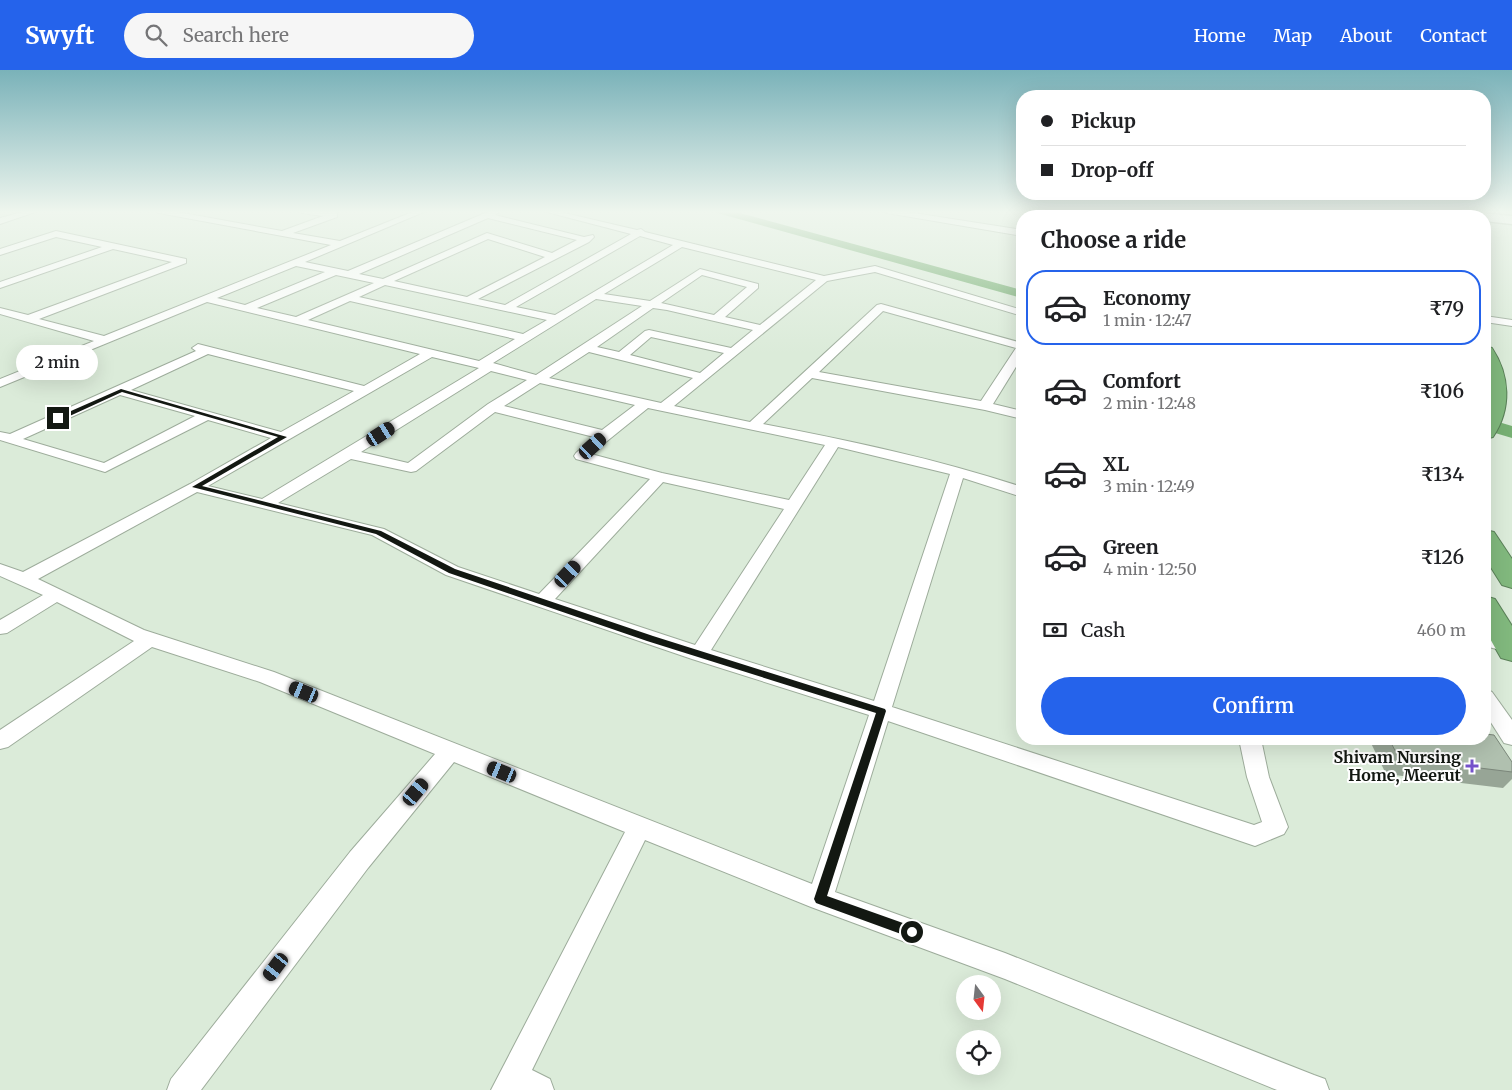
<!DOCTYPE html>
<meta charset="utf-8">
<style>
:root{--surface:#fff;--page:#f6f6f6;--text:#202124;--muted:#757577;--line:#e0e0e0;--accent:#2563eb}
body{margin:0;font-family:Merriweather,serif;background:var(--page);color:var(--text);height:100vh;display:flex;flex-direction:column;font-size:19px;white-space:nowrap}
*{box-sizing:border-box;margin:0}
p{font-size:16px;color:var(--muted)}
.icon{flex:none;width:28px;height:28px;fill:none;stroke:currentColor;stroke-width:2;stroke-linecap:round;stroke-linejoin:round}
.map{position:relative;flex:1;overflow:hidden}
.sheet{position:absolute;left:1016px;top:140px;width:475px;height:535px;display:flex;flex-direction:column;background:var(--surface);border-radius:20px;box-shadow:0 5px 20px #0002}
.sheet>*{flex:none}
.top-card{position:absolute;left:1016px;top:20px;width:475px;height:110px;border-radius:20px;box-shadow:0 5px 20px #0002;display:grid;align-content:center;height:110px;padding:0 25px;background:var(--surface)}
.needle{width:32px;rotate:165deg}
.tools{position:absolute;left:956px;top:905px;display:grid;gap:10px}
.tools a{display:grid;place-items:center;width:45px;height:45px;border-radius:50%;background:var(--surface);box-shadow:0 5px 20px #0002;font-size:25px}
.end{position:absolute;width:22px;height:22px;margin:-11px;border:6px solid #131812;background:#fff;box-shadow:0 0 0 2px #fff}
.from{border-radius:50%}
.bubble{position:absolute;height:35px;border-radius:18px;background:var(--surface);box-shadow:0 5px 20px #0002;font-size:16px;font-weight:600;line-height:35px;text-align:center}
.car{position:absolute;width:15px;height:30px;margin:-15px -8px;border-radius:6px;box-shadow:0 0 4px 1px #0007;background:linear-gradient(#222 24%,#8ab4d8 0 40%,#222 0 76%,#8ab4d8 0 86%,#222 0)}
.top-card b{display:flex;align-items:center;gap:18px;height:48px;font-size:19px}
.top-card b+b{border-top:1px solid var(--line)}
.top-card i{width:12px;height:12px;background:var(--text)}
ul{padding:0;list-style:none}
li{display:flex;align-items:center;gap:15px;height:75px;margin:0 10px 8px;padding:0 15px;border:2px solid transparent;border-radius:20px}
li div{flex:1}
li b{display:block;font-size:19px}
li em{font-style:normal;font-weight:600}
li.on{border-color:var(--accent)}
li>.icon{width:45px;height:45px;stroke-width:1.5}
h2{padding:0 25px;font-size:22px;line-height:60px}
.pay{display:flex;align-items:center;gap:12px;height:55px;padding:0 25px;font-size:19px}
.pay p{margin-inline-start:auto}
.action{display:flex;gap:10px;margin-top:auto;padding:10px 25px}
.action a{flex:1;height:58px;border-radius:30px;background:var(--accent);color:#fff;font-size:20px;font-weight:600;line-height:58px;text-align:center}
header{display:flex;align-items:center;gap:30px;box-sizing:border-box;height:70px;padding:0 25px;background:var(--accent);color:#fff}
header strong{font-size:24px}
nav{display:flex;gap:28px;margin-inline-start:auto;font-size:18px}
.search{width:350px;height:45px;background:var(--page);display:flex;align-items:center;gap:12px;box-sizing:border-box;padding:0 18px;border-radius:28px;color:var(--muted);font-size:19px}
.map>svg:first-child{display:block}
</style>
<header>
<strong>Swyft</strong>
<div class="search"><svg class="icon" aria-label="search" viewBox="0 0 24 24"><circle cx="10" cy="10" r="6"/><path d="M15 15l6 6"/></svg>Search here</div>
<nav><a>Home</a><a>Map</a><a>About</a><a>Contact</a></nav>
</header>
<div class="map">
<svg width="1512" height="1020" viewBox="0 0 1512 1020">
<rect width="100%" height="100%" fill="#dbebd9"/>
<g fill="none" stroke-linecap="round" stroke-linejoin="round">
<g fill="#76af72" fill-rule="evenodd">
<path d="M715 141H733L1022 220V228L717 143Z"/>
<path d="M1485 348 1512 356V368L1485 360Z"/>
</g>
<defs>
<g id="street">
<path d="M26 141H38L0 154V148Z"/>
<path d="M155 141H172L282 161 323 146 302 143 298 141 334 142 337 143V147L293 163 340 171 415 141H426L305 192 348 201 490 141H501L495 145 584 167 593 165 594 167 589 172 478 229 505 235 631 164 543 141H556L637 160 641 159 645 162 824 206 875 196 1022 240V246L875 202 827 211 674 336 750 352 877 235 881 234 1022 273V287L993 334 1022 341V349L985 340 812 308 763 354C851 371 938 389 1022 417V427L963 408 892 637 1254 755 1262 752 1247 707 1239 669H1261L1269 707 1288 757 1284 764 1255 776 888 651 835 822 1005 883 1314 1005 1325 1009 1329 1020H1277L1005 909 811 837 645 770 532 1000 550 1009 554 1020H491L625 762 454 692 368 798 201 1020H167L171 1009 350 782 435 684 260 612 152 577 8 677 0 679V660L134 571 57 532 7 563 0 564V550L43 525 0 506V494L23 502 190 414 271 368 208 350 105 402 0 370V362L10 364 196 281 192 278 198 274 364 316 420 284 207 232 0 317V309L94 271 0 244V238L28 245 172 192 113 179 0 218V212L102 177 56 167 0 185V179L56 161 186 189V193L39 249 104 266 331 175 159 143ZM488 148 577 170 552 183 487 163 383 209 359 204ZM640 166 673 175 555 245 516 237ZM488 169 545 187 467 227 394 211ZM682 177 816 210 760 255 725 247 758 218V214L700 199 650 231 604 224ZM296 196 325 202 245 235 217 228ZM336 205 374 213 296 247 257 238ZM702 205 747 217 714 245 661 233ZM385 215 547 250 523 264 359 227ZM596 229 642 236 536 305 493 293ZM350 231 515 269 479 291 308 250ZM653 238 667 240 753 260 731 278 649 260 645 261 619 282 597 277ZM883 241 1016 278 981 331 819 302ZM651 267 724 283 700 303 630 285ZM589 282 693 308 661 333 549 308ZM208 284 354 321 281 362 131 320ZM432 287 479 298 262 429 208 416ZM491 301 527 310 488 334 408 393 361 382ZM540 313 635 335 602 360 504 336ZM120 325 195 346 104 393 23 369ZM648 338 825 375 789 430 662 403 591 384ZM495 342 594 367 576 383 574 386 576 389 650 409 539 524 458 497 384 459 278 433 351 389 411 402 416 401ZM838 377 950 404 874 631 711 580ZM663 412 784 439 695 575 555 529ZM197 422 372 465 446 505 692 589 869 645 812 814 274 602 144 560 38 509Z"/>
<path d="M883 141H901L1022 160V166L887 143Z"/>
<path d="M1062 141H1070L1066 146H1057Z"/>
<path d="M1136 141H1154L1157 143 1153 146Z"/>
<path d="M1241 141C1254 140 1284 139 1294 146 1281 147 1251 148 1241 141Z"/>
<path d="M1485 246 1512 250V256L1485 252Z"/>
<path d="M1485 562 1512 569V581L1508 582 1485 576Z"/>
<path d="M1485 619 1492 622 1512 650V675L1504 673 1485 643Z"/>
</g>
<path id="secondary" d="M1424 141H1462L1512 146V154L1485 151V146C1471 146 1433 150 1424 141Z"/>
<g id="highway">
<path d="M1397 141H1409L1412 146H1399Z"/>
<path d="M1485 276 1492 278C1510 305 1512 339 1493 367L1485 369V335L1488 322 1485 307Z"/>
<path d="M1485 460 1494 462 1512 489V518L1502 515 1485 488Z"/>
<path d="M1485 526 1495 529 1512 556V591L1501 588 1485 560Z"/>
</g>
</defs>
<use href="#street" stroke="#9dac9b" stroke-width="2"/>
<use href="#secondary" stroke="#9dac9b" stroke-width="3"/>
<use href="#highway" stroke="#5a8058" stroke-width="2"/>
<use href="#street" fill="#fff" fill-rule="evenodd"/>
<use href="#secondary" fill="#fff" fill-rule="evenodd"/>
<use href="#highway" fill="#81b87d" fill-rule="evenodd"/>
</g>
<path fill="#97a596" d="M1369 669H1485L1512 692V709L1503 718 1386 704Z"/>
<path fill="#b0c0af" stroke="#7b867a" d="M1485 664 1494 665 1512 692V702L1399 688 1389 669H1485Z"/>
<linearGradient id="sky" x2="0" y2="1"><stop stop-color="#7ab2b9"/><stop offset="0.5" stop-color="#eff6ee"/><stop offset="1" stop-color="#eff6ee" stop-opacity="0"/></linearGradient>
<rect width="1512" height="284" fill="url(#sky)"/>
<path fill="#131812" d="M121 319 287 367 202 416 381 461 455 499 653 566 885 639 886 641 827 826 917 858 919 862 917 867 912 868 816 833 814 829 876 643 647 571 449 503 376 464 192 417 278 367 122 322 61 350 55 348Z"/>
<path fill="#7552cb" stroke="#fff" stroke-width="2" d="M1469.5 688.5h5v5h5v5h-5v5h-5v-5h-5v-5h5z"/>
<g text-anchor="middle" dominant-baseline="central" stroke-width="4" stroke-linejoin="round" paint-order="stroke">
<g font-size="16" font-weight="bold" fill="#131812" stroke="#fff" text-anchor="end">
<text x="1461" y="687">Shivam Nursing<tspan x="1461" dy="18">Home, Meerut</tspan></text>
</g>
</g>
</svg>
<div class="tools">
<a><svg class="needle" viewBox="-14 -14 28 28"><path d="M0-13l5 13h-10z" fill="#e53935"/><path d="M0 13l5-13h-10z" fill="#757577"/></svg></a>
<a><svg class="icon" aria-label="locate" viewBox="0 0 24 24"><circle cx="12" cy="12" r="6"/><path d="M12 2v4M12 18v4M2 12h4M18 12h4"/></svg></a>
</div>
<i class="end from" style="left:912px;top:862px"></i>
<i class="end" style="left:58px;top:348px"></i>
<div class="bubble" style="left:16px;top:275px;width:82px">2 min</div>
<i class="car" style="left:381px;top:364px;rotate:58deg"></i>
<i class="car" style="left:593px;top:376px;rotate:48deg"></i>
<i class="car" style="left:568px;top:504px;rotate:43deg"></i>
<i class="car" style="left:304px;top:622px;rotate:292deg"></i>
<i class="car" style="left:502px;top:702px;rotate:292deg"></i>
<i class="car" style="left:416px;top:722px;rotate:40deg"></i>
<i class="car" style="left:276px;top:897px;rotate:217deg"></i>
<div class="top-card">
<b><i class="from"></i>Pickup</b>
<b><i></i>Drop-off</b>
</div>
<section class="sheet">
<h2>Choose a ride</h2>
<ul>
<li class="on"><svg class="icon" aria-label="car" viewBox="0 0 24 24"><path d="M5 17H2v-5l4-1 3-4h7l3 4 3 1v5h-3M9 17h6M6 11h13"/><circle cx="7" cy="17" r="2"/><circle cx="17" cy="17" r="2"/></svg><div><b>Economy</b><p>1 min · 12:47</p></div><em>₹79</em></li>
<li><svg class="icon" aria-label="car" viewBox="0 0 24 24"><path d="M5 17H2v-5l4-1 3-4h7l3 4 3 1v5h-3M9 17h6M6 11h13"/><circle cx="7" cy="17" r="2"/><circle cx="17" cy="17" r="2"/></svg><div><b>Comfort</b><p>2 min · 12:48</p></div><em>₹106</em></li>
<li><svg class="icon" aria-label="car" viewBox="0 0 24 24"><path d="M5 17H2v-5l4-1 3-4h7l3 4 3 1v5h-3M9 17h6M6 11h13"/><circle cx="7" cy="17" r="2"/><circle cx="17" cy="17" r="2"/></svg><div><b>XL</b><p>3 min · 12:49</p></div><em>₹134</em></li>
<li><svg class="icon" aria-label="car" viewBox="0 0 24 24"><path d="M5 17H2v-5l4-1 3-4h7l3 4 3 1v5h-3M9 17h6M6 11h13"/><circle cx="7" cy="17" r="2"/><circle cx="17" cy="17" r="2"/></svg><div><b>Green</b><p>4 min · 12:50</p></div><em>₹126</em></li>
</ul>
<div class="pay"><svg class="icon" aria-label="cash" viewBox="0 0 24 24"><path d="M3 7h18v10H3z"/><circle cx="12" cy="12" r="2"/></svg>Cash<p>460 m</p></div>
<div class="action"><a>Confirm</a></div>
</section>
</div>
